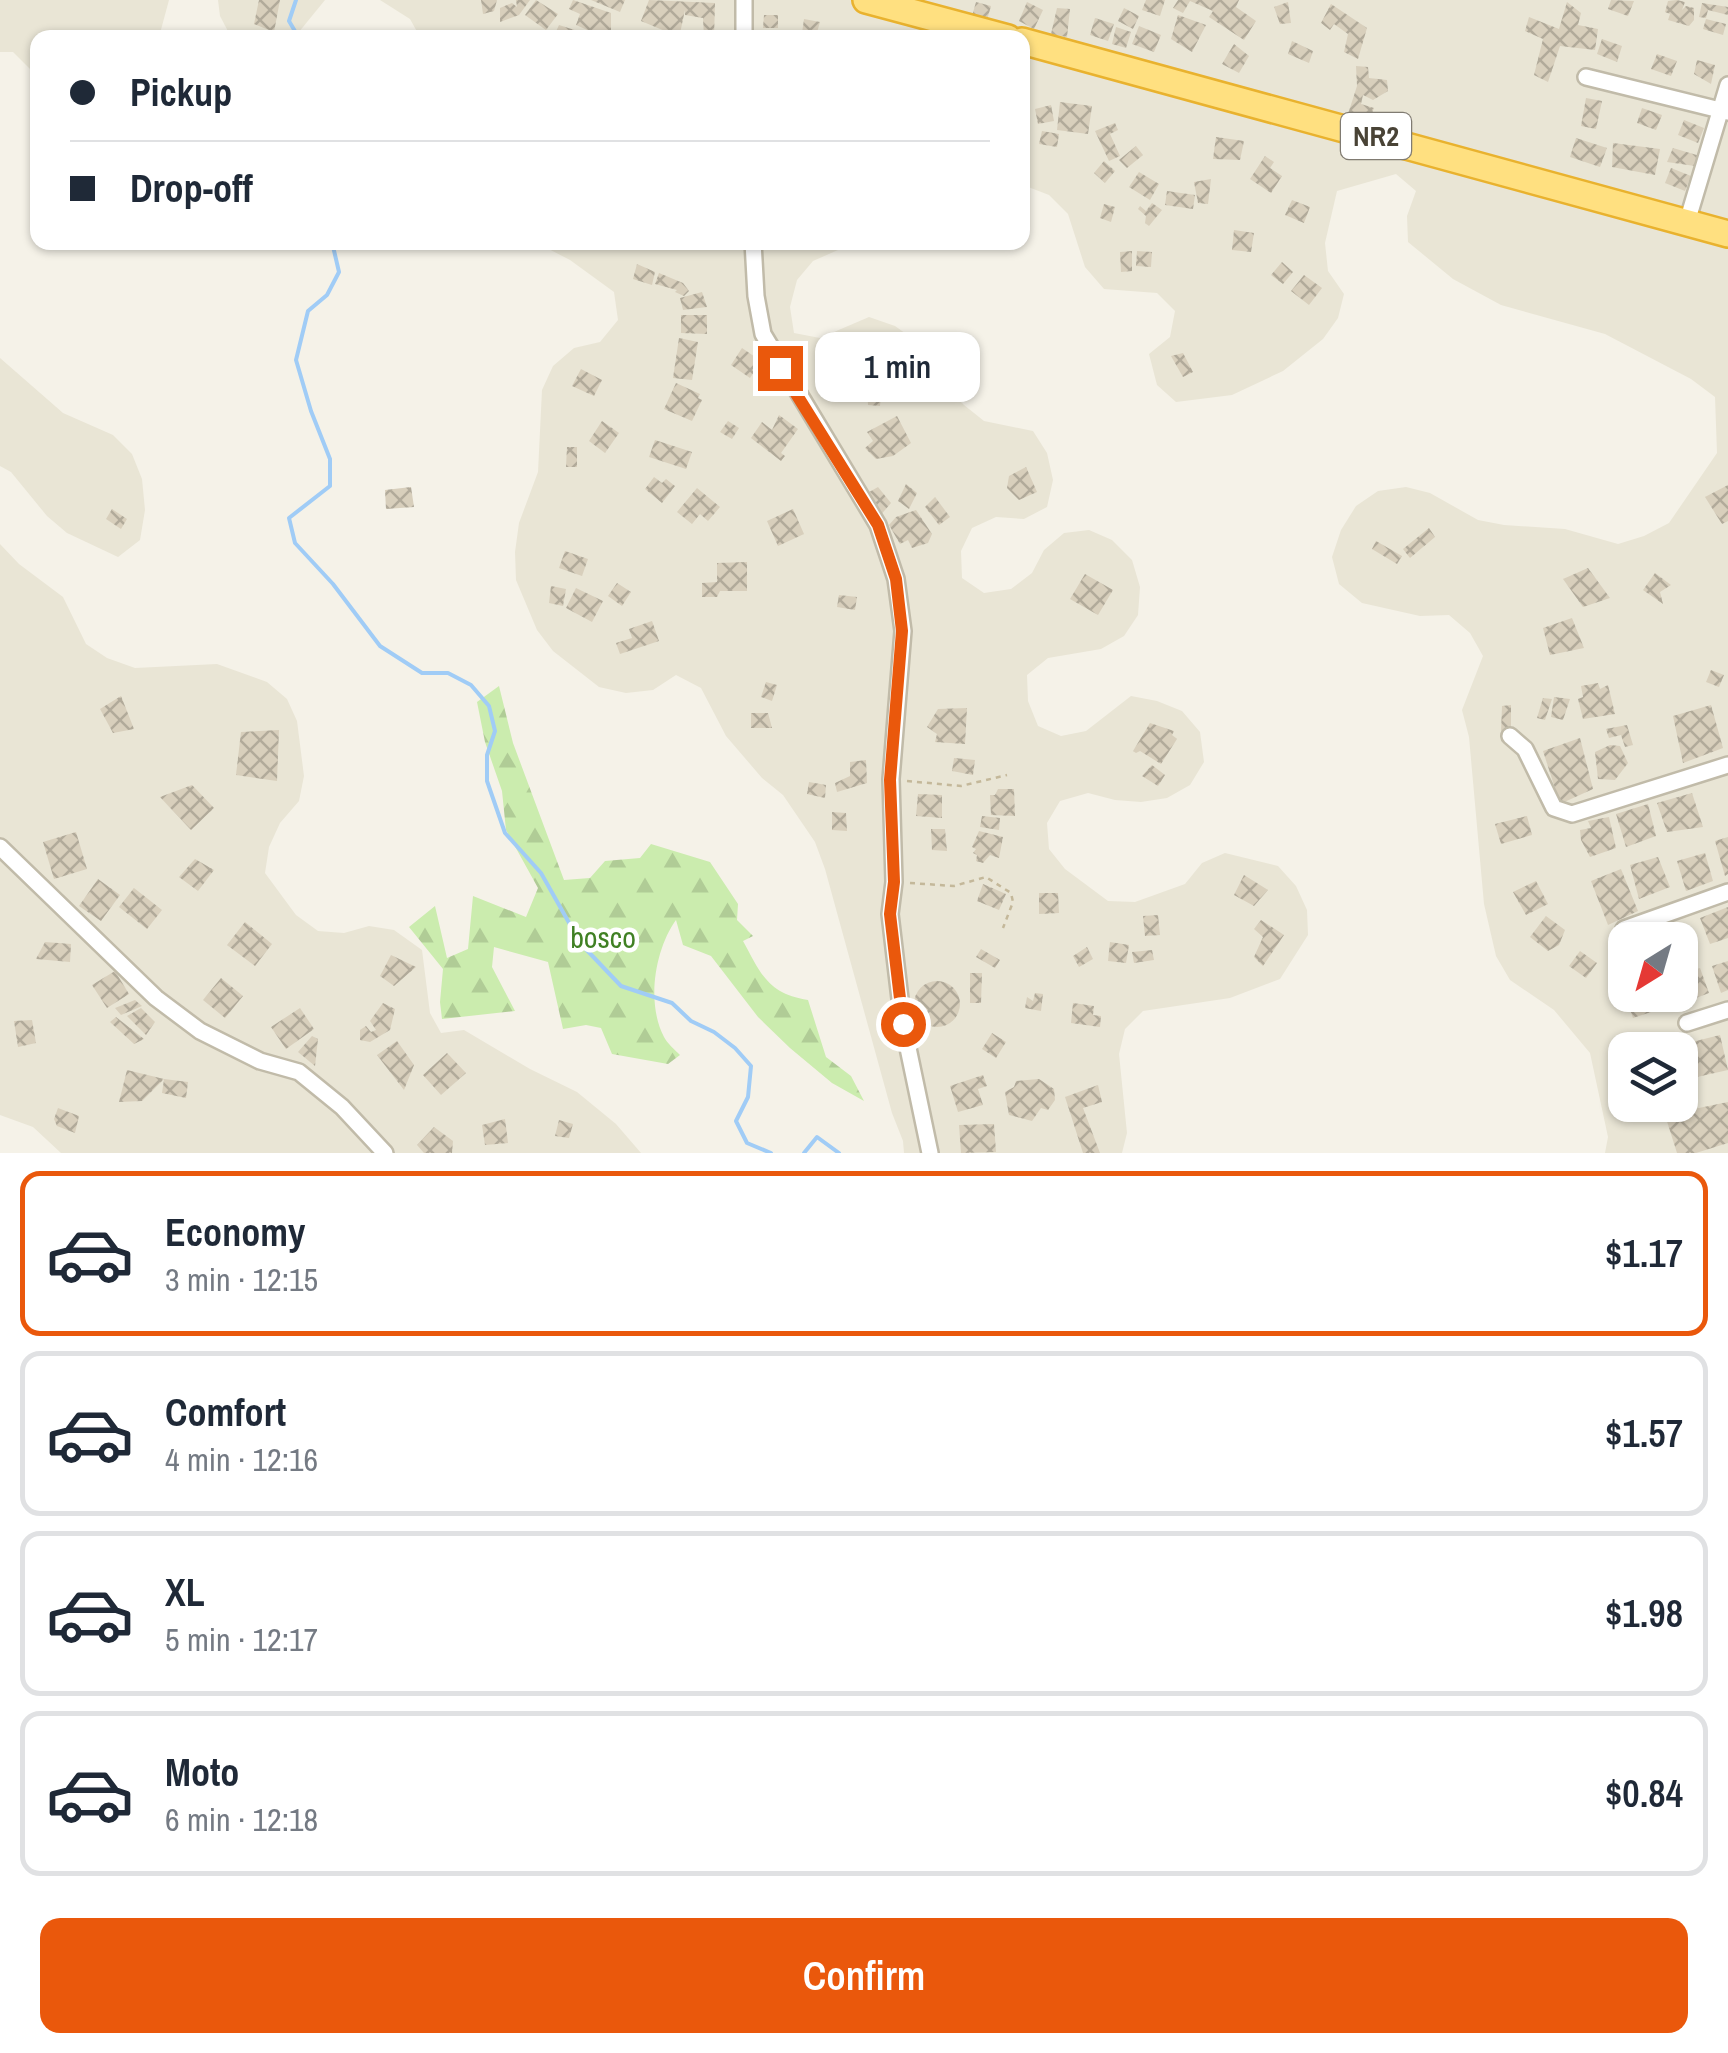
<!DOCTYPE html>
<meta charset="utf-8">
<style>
:root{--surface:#fff;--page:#f2f2f3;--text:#1f2937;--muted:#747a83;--line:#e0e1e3;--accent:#ea580c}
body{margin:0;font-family:"Archivo Narrow",sans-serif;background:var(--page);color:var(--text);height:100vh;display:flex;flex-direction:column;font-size:38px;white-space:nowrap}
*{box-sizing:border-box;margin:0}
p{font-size:32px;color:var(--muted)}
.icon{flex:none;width:55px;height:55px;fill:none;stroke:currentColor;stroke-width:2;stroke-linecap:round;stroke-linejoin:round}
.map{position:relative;height:1153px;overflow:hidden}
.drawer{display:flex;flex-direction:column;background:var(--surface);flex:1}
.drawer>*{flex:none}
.hud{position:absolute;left:30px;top:30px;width:1000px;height:220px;border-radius:20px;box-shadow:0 2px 8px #0004;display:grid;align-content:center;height:220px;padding:0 40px;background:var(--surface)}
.needle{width:65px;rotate:217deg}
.tools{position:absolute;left:1608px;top:922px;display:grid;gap:20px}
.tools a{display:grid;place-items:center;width:90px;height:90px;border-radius:20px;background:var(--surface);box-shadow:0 2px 8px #0004;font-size:50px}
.end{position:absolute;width:45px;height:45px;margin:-22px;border:12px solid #ea580c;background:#fff;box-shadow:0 0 0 5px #fff}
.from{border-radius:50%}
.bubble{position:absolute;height:70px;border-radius:20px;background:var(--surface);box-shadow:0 2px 8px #0004;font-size:32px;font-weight:600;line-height:70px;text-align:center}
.hud b{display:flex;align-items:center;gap:35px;height:95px;font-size:38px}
.hud b+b{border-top:2px solid var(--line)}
.hud i{width:25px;height:25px;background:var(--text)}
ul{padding:18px 0 0;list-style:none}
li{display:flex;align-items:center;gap:30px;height:165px;margin:0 20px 15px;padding:0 20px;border:5px solid var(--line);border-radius:20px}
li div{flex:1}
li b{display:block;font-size:38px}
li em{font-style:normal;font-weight:600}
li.selected{border-color:var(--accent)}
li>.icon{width:90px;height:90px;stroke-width:1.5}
.cta{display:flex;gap:20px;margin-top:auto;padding:20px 40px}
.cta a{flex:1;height:115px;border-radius:20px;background:var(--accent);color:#fff;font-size:40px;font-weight:600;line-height:115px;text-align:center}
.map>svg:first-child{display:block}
</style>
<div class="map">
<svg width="1728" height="1153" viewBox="0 0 1728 1153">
<defs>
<pattern id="forest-firs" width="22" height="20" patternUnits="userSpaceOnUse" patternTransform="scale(2.5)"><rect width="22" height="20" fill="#cbecae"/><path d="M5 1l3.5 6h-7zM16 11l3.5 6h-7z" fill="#b0cc96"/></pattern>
<pattern id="building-cross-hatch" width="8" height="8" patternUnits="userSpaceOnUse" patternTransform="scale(2.5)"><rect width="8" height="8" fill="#d8cfbc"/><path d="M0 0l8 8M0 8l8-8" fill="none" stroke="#b1aa9a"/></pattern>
</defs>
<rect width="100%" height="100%" fill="#f5f2e8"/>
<g fill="#e9e5d5" fill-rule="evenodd">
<path d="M0 0H169L159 37 38 38 37 134 33 125V72L13 52H0Z"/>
<path d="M218 0H325L294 38 231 37 220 16Z"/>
<path d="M380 0H1728V1153H1605L1608 1137 1590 1053 1554 1010 1510 980 1496 956 1484 904 1469 737 1462 710 1483 656 1470 633 1449 615 1420 616 1362 603 1339 584 1332 557 1341 530 1356 506 1378 491 1406 487 1430 493 1478 520 1504 525 1565 529 1618 544 1644 536 1669 523 1717 453 1715 397 1691 379 1605 334 1501 305 1453 279 1408 242 1407 216 1416 191 1396 174 1337 191 1325 243 1328 271 1344 294 1338 318 1323 339 1283 371 1232 395 1176 402 1157 385 1149 354 1170 337 1175 311 1157 293 1104 289 1085 267 1068 214 1049 195 1023 185 1022 38 420 37 410 19ZM1625 940H1680V995H1625ZM1625 1050H1680V1105H1625Z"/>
<path d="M537 243H842L838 250 813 261 797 280 790 307 794 333 820 338 869 317 895 326 916 341 934 362 945 386 964 405 984 421 1033 431 1047 453 1053 480 1047 507 1024 519 996 517 972 528 961 551 962 578 984 593 1011 589 1032 573 1044 550 1064 533 1089 530 1112 540 1132 560 1140 587 1138 615 1124 636 1101 649 1048 658 1027 675 1028 701 1038 726 1061 736 1086 731 1131 696 1157 701 1182 711 1200 732 1204 762 1190 785 1167 798 1141 802 1115 800 1088 793 1060 801 1047 823 1049 849 1065 869 1108 901 1135 902 1185 884 1202 863 1225 853 1278 866 1296 886 1307 910 1308 935 1280 979 1230 998 1143 1011 1125 1029 1119 1054 1127 1133 1122 1153H904L903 1141 892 1113 825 869 815 842 783 795 762 778 726 736 701 688 676 675 653 690 626 693 599 687 553 651 537 630 516 580 515 552 519 523 538 472 542 390 553 366 574 348 600 342 618 320 614 292 570 260Z"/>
<path d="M0 358 63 413 113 435 132 454 142 479 145 510 140 540 118 557 67 533 47 516 11 472 0 466Z"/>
<path d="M0 544 19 564 63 597 86 644 107 658 135 668 217 664 267 682 287 699 297 721 304 776 299 801 280 823 269 847 265 873 296 915 318 931 344 933 369 926 394 930 422 950 430 1013 441 1033 464 1030 530 1069 577 1092 616 1124 641 1153H61L33 1127 0 1115Z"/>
</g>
<path fill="url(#forest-firs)" d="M499 686 513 743 564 880 590 878 605 861 640 858 651 844 710 862 738 904 737 920 753 936 743 941C761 974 768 994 808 1000L826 1057 851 1076 864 1101 832 1083 790 1048 758 1017 711 956 683 945 676 920C655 949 646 1003 664 1037 667 1043 675 1050 680 1055L668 1064 612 1054 601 1028 586 1025 563 1029 548 962 494 947 492 967 515 1011 442 1019 440 1002 443 969 409 927 435 906 447 958 468 949 473 896 526 917 538 888 506 830 502 791 485 742 477 702Z"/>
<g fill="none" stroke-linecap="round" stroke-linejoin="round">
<g stroke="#a0ccf6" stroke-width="4">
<path d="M296 0 289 21 299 38"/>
<path d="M332 242 339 272 327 295 308 311 296 360 311 411 330 459V486L289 518 295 543 333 584 380 646 422 673H448L471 685 489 706 495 731 487 755V781L505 833 541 873 581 944 621 986 672 1003 691 1021 714 1032 735 1048 751 1066 748 1097 736 1121 747 1143 771 1153"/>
<path d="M804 1153 817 1137 839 1153"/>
</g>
</g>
<g fill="url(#building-cross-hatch)">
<path d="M259 0H280L274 32 254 24Z"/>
<path d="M481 0H497L494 11 483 14Z"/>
<path d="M516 0H530L519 15 500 22V8L512 3 517 7Z"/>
<path d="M536 0 558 14 546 30 525 15Z"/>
<path d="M573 0 611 13V38H586L592 32 576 25 580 14 569 9Z"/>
<path d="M591 0H625L620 12Z"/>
<path d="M649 0 715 3 714 38H704L703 18 685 15V10L679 38H664L665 31 641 21Z"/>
<path d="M1146 0H1165L1160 16 1142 10Z"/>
<path d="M1178 0H1239L1236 7 1256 21 1244 40 1209 17 1213 11 1190 1 1183 13 1173 8Z"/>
<path d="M1611 0 1634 1 1628 16 1608 9Z"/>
<path d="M1677 0 1685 2 1682 10 1686 6 1694 8V20L1689 26 1668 20 1670 14 1665 12 1668 1Z"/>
<path d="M976 2 991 6 987 20 972 16Z"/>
<path d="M1027 2 1043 10 1034 29 1019 21Z"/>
<path d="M1288 2 1291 23 1280 24 1274 7Z"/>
<path d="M1567 2 1581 13 1578 25 1598 29 1595 50 1560 46 1548 82 1534 75 1543 39 1525 31 1529 17 1559 29Z"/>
<path d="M1702 3 1728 7V15L1708 10 1706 18 1699 17Z"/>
<path d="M1331 4 1367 28 1358 59 1344 52 1348 34 1334 24 1330 30 1321 23Z"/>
<path d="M1057 8 1070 9 1067 37 1051 34Z"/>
<path d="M1124 8 1139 16 1133 29 1118 21Z"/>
<path d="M764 15H778V28H763Z"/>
<path d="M1178 15 1206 25 1192 52 1171 39Z"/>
<path d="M1095 18 1114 24 1108 41 1090 35Z"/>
<path d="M804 19 820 22 816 36 802 33Z"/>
<path d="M1706 19 1726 24 1723 35 1703 29Z"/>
<path d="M559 25 584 33 583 38H553Z"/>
<path d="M1139 26 1161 35 1154 52 1132 44Z"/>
<path d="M1116 27 1131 32 1126 48 1112 44Z"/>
<path d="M1602 39 1622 46 1617 62 1597 54Z"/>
<path d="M1292 41 1313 51 1309 63 1288 54Z"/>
<path d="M1234 44 1249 56 1239 73 1222 64Z"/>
<path d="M1657 54 1677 61 1671 76 1651 69Z"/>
<path d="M1697 60 1715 65 1711 84 1694 74Z"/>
<path d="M1356 66 1368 67 1369 78 1387 80 1388 91 1373 100 1363 95 1361 104 1374 108 1370 119 1348 114 1357 86Z"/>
<path d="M1586 98 1602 101 1596 129 1581 126Z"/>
<path d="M1060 102 1092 106 1088 134 1057 130Z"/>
<path d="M1051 105 1054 121 1038 124 1035 109Z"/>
<path d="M1642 108 1662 115 1656 130 1637 123Z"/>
<path d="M1684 120 1704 128 1698 143 1678 135Z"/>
<path d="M1115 123 1118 130 1110 134 1120 156 1109 161 1095 131Z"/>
<path d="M1042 131 1059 134 1057 147 1039 144Z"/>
<path d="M1216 137 1244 141 1240 160 1213 159Z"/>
<path d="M1576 138 1607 148 1600 167 1570 157Z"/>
<path d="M1613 143 1660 149 1655 175 1612 167Z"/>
<path d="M1136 146 1143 155 1127 168 1119 160Z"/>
<path d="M1673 148 1700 156 1695 166 1667 162Z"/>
<path d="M1265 156 1274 162 1270 168 1282 176 1271 193 1250 179Z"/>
<path d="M1104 161 1115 171 1105 183 1094 173Z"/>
<path d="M1671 168 1691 176 1685 191 1665 183Z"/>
<path d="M1139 172 1159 184 1150 200 1129 187Z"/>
<path d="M1211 179 1208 204 1198 203 1194 182Z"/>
<path d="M1167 191 1195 195 1193 209 1165 205Z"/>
<path d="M1292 200 1310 207 1304 223 1285 215Z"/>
<path d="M1152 203 1162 210 1149 226 1145 223 1146 216 1138 209 1140 206 1146 211Z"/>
<path d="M1104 204 1115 207 1111 222 1100 218Z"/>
<path d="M1234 230 1254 233 1251 252 1232 250Z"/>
<path d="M1132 251V271L1121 272 1120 252Z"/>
<path d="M1137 251 1152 252 1151 267 1136 266Z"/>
<path d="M1282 262 1293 272 1283 284 1271 275Z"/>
<path d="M637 264 655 272 652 285 633 279Z"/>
<path d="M659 273 683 283 689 291 684 296 675 292 677 290 655 284Z"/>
<path d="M1304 275 1322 288 1309 305 1291 291Z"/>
<path d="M702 292 707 307 683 310 680 298Z"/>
<path d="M681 315H707V334L681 333Z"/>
<path d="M679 338 698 342 692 380 673 378Z"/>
<path d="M742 348 761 361 750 378 731 365Z"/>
<path d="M1183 353 1193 372 1183 377 1171 356Z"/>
<path d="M856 358 861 390 835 395 825 364Z"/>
<path d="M581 369 602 380 594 396 572 386Z"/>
<path d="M676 383 700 394 698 398 702 400 692 421 664 409Z"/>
<path d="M867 388H874L876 394H881L880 406 868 405Z"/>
<path d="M779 415 798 429 781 453 785 456 781 461 751 438 762 422 772 430Z"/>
<path d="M897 416 911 443 893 456 876 459 865 448 873 441 867 432Z"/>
<path d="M602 421 619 433 605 453 589 441Z"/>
<path d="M728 421 739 428 732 439 720 432Z"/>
<path d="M655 440 692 452 686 469 649 457Z"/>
<path d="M567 447H577V467H566Z"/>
<path d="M1026 467 1037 492 1019 500 1007 488 1009 476Z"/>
<path d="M654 477 662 483 666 479 675 486 662 503 645 489Z"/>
<path d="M906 484 917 493 909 509 898 501Z"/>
<path d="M1728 485V521L1722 524 1705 497Z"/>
<path d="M411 487 414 507 386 509 385 490Z"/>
<path d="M878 487 891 503 879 517 864 495Z"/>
<path d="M697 488 720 507 708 521 700 514 692 524 677 512Z"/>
<path d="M935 497 950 517 939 525 925 507Z"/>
<path d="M112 509 127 519 121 529 106 519Z"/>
<path d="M793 509 804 534 778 546 767 521Z"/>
<path d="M916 510 932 534 928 543 912 548 908 540 900 544 889 525 896 517Z"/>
<path d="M1429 528 1435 537 1410 558 1403 549Z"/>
<path d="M1376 541 1402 556 1397 564 1372 549Z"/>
<path d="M565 551 588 559 582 576 559 568Z"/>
<path d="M747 562V591H720L717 597H702V583L717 582V563Z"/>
<path d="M1588 568 1610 598 1583 607 1563 579Z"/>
<path d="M1655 573 1671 585 1660 592 1663 604 1643 590Z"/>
<path d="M1085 574 1113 590 1098 615 1070 599Z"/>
<path d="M617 583 631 592 622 606 608 596Z"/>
<path d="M551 586 566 589 563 606 549 603Z"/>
<path d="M576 588 603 601 592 622 566 608Z"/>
<path d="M839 595 857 597 855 610 837 607Z"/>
<path d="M1572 618 1584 648 1550 655 1543 628Z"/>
<path d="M652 621 659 641 620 654 616 643 632 638 629 629Z"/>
<path d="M1711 670 1724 675 1719 687 1706 682Z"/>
<path d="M766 682 777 685 772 701 761 697Z"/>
<path d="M1598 683 1600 689 1608 685 1615 714 1583 719 1578 699 1583 697 1581 686Z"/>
<path d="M121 696 134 729 113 733 100 709Z"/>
<path d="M1554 697 1570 699 1563 720 1551 717Z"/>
<path d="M1543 698 1552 699 1545 720 1537 718Z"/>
<path d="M1511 705V732H1501L1502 706Z"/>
<path d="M1711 705 1723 748 1683 763 1673 716Z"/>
<path d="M967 708 965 744 935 742 937 734 927 727 938 709Z"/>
<path d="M751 713H768L772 728H751Z"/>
<path d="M1150 723 1174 731 1172 735 1177 739 1161 764 1140 751 1136 753 1133 751Z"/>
<path d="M1627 725 1633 745 1625 747 1621 735 1609 738 1606 729Z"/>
<path d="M279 730 277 781 236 775 241 732Z"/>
<path d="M1580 738 1593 789 1560 804 1543 751Z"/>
<path d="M1610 745 1620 746 1628 763 1615 780 1598 779 1595 752Z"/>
<path d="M954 758 975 760 973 775 952 771Z"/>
<path d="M866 760 867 783 837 792 835 783 850 776V762Z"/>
<path d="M1152 765 1165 775 1158 786 1142 776Z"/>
<path d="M809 782 826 785 825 798 807 794Z"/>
<path d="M192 785 214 808 191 830 160 797Z"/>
<path d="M998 789H1014L1015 816 991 815 990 795H995Z"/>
<path d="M1692 793 1703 827 1667 832 1657 803Z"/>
<path d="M918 794 942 795V818L916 816Z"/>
<path d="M1648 804 1656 836 1626 847 1616 814Z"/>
<path d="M832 812 846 813 847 831 832 830Z"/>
<path d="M982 816 1000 818 999 830 980 827Z"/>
<path d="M1527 816 1532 835 1501 844 1495 824Z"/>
<path d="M1609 817 1616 848 1590 857 1581 840 1580 830 1591 828 1588 821Z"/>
<path d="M931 829H945L947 851 932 850Z"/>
<path d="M979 831 1003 837 999 858 990 855 983 863 976 861 977 855 973 853 976 849 972 847Z"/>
<path d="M76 832 87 869 54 879 43 842Z"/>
<path d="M1728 837V874L1725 876 1715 841Z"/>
<path d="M1705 853 1713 881 1686 891 1677 861Z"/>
<path d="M1658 857 1670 887 1639 899 1630 865Z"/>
<path d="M195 859 214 870 198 891 179 877Z"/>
<path d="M1621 869 1638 911 1608 925 1591 881Z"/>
<path d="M1244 875 1268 890 1254 906 1234 895Z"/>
<path d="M98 879 120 895 101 921 79 906Z"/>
<path d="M1536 881 1548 904 1526 915 1513 892Z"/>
<path d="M983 884 1006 894 999 910 977 901Z"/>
<path d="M134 888 162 910 147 929 119 907Z"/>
<path d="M1039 893H1058L1059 913 1039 914Z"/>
<path d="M1728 907V938L1710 944 1700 918Z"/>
<path d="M1158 915 1160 935 1145 936 1143 916Z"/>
<path d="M1546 916 1565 930 1559 945 1548 951 1530 937Z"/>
<path d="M1261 920 1284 935 1263 966 1254 957 1263 937 1254 929Z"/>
<path d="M245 922 272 944 255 966 227 945Z"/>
<path d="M1644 933 1646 940H1625V968L1619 969 1611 943Z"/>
<path d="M45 942 71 944 70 962 36 959Z"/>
<path d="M1110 942 1129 945 1126 963 1108 961Z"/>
<path d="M1087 947 1093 959 1079 967 1073 956Z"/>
<path d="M981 949 1000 960 995 968 976 957Z"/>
<path d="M1152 950 1154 960 1134 963 1132 952Z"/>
<path d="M1580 951 1597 963 1586 978 1569 966Z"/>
<path d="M391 955 416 967 394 986 380 976Z"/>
<path d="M1728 961V990L1721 993 1712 966Z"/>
<path d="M1700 968 1709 993 1678 1005 1673 995H1680V974Z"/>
<path d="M115 971 129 994 107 1008 92 985Z"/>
<path d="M970 973H982L981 1003H970Z"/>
<path d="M221 978 243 996 225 1018 203 1000Z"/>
<circle cx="937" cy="1004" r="23"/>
<path d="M1035 993 1043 994 1041 1011 1025 1008 1027 997 1033 1001Z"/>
<path d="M1625 995H1662L1666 1007 1633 1018Z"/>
<path d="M135 1000 142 1006 121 1015 115 1008Z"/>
<path d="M383 1003 395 1009 390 1030 370 1042 360 1040V1030L366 1026 371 1032 376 1030 370 1021Z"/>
<path d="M1073 1003 1094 1006 1093 1015 1101 1016 1100 1027 1071 1023Z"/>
<path d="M141 1008 155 1022 146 1035 127 1016Z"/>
<path d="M300 1008 314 1029 286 1049 271 1027Z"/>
<path d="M116 1017 144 1039 134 1044 110 1022Z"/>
<path d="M32 1020 36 1043 18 1047 14 1021Z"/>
<path d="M992 1033 1006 1042 996 1058 982 1049Z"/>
<path d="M1720 1035 1728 1070 1697 1077 1688 1043Z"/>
<path d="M312 1036 318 1039 315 1066 298 1052Z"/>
<path d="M397 1041 414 1065 404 1090 377 1055Z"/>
<path d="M447 1053 466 1073 441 1095 423 1075Z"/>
<path d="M127 1070 164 1079 142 1101 119 1102Z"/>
<path d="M983 1075 987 1086 978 1089 983 1105 958 1112 950 1086Z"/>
<path d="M164 1079 188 1082 186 1098 162 1093Z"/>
<path d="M1039 1079 1054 1089 1055 1100 1048 1110 1041 1108 1032 1121 1009 1115 1005 1092 1014 1087 1016 1081Z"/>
<path d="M1098 1085 1102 1102 1083 1108 1100 1153H1083L1065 1097Z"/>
<path d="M1728 1102V1143L1696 1153H1677L1665 1115Z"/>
<path d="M58 1108 79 1116 75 1133 57 1126 54 1119Z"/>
<path d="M505 1119 508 1143 485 1145 482 1125Z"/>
<path d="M559 1120 573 1124 569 1138 555 1136Z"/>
<path d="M994 1124 996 1152 961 1153 959 1125Z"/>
<path d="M434 1127 453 1141 452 1153H424L417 1145Z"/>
</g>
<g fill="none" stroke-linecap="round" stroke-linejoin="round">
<defs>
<g id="minor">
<path d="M744 0V38"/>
<path d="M1586 77 1728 112"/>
<path d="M1687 222 1728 85"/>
<path d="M753 242 756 296 763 334 878 525 896 579 903 631 891 779 894 882 890 914 903 1024 930 1153"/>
<path d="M1510 736 1525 749 1554 808 1572 814 1728 765"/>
<path d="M0 847 156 998 200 1031 260 1061 299 1072 342 1107 385 1153"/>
<path d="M1624 929 1728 892"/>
<path d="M1687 1023 1728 1010"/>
</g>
<g id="trunk">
<path d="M866 0 1008 38"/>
<path d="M1022 41 1728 234"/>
</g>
</defs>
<use href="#minor" stroke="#c1bba9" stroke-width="20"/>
<use href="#trunk" stroke="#e9b22e" stroke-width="30"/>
<g stroke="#c4b89a" stroke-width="2.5" stroke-dasharray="5 5" stroke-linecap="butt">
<path d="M907 781 961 786 1007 775"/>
<path d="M910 883 954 886 986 877 1011 893 1013 902 1003 928"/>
</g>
<use href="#minor" stroke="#fff" stroke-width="15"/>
<use href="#trunk" stroke="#ffe080" stroke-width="25"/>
</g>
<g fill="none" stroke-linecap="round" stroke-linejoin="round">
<path stroke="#ea580c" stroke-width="12" d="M780 368 878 525 896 579 902 631 890 780 894 882 890 914 903 1024"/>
</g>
<g text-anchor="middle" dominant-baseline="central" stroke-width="9" stroke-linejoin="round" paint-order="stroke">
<rect fill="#fff" stroke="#807b72" stroke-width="2.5" x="1341" y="113" width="70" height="46" rx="8"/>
<g font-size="28" font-weight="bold" fill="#494336">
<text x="1376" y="136">NR2</text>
</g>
<g font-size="30" fill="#408024" stroke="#fff">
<text x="603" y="937">bosco</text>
</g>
</g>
</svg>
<div class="tools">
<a><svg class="needle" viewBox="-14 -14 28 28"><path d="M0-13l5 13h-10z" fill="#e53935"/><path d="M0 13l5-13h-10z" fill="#747a83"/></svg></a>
<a><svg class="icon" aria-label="layers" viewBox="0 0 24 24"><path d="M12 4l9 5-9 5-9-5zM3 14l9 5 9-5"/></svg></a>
</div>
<i class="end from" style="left:903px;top:1024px"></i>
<i class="end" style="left:780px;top:368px"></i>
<div class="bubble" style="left:815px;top:332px;width:165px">1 min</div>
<div class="hud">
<b><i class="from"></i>Pickup</b>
<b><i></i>Drop-off</b>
</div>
</div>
<section class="drawer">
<ul>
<li class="selected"><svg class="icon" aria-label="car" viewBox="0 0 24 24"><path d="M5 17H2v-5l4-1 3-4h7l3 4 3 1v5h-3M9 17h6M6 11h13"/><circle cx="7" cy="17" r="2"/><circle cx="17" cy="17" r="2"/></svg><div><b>Economy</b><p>3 min · 12:15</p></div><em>$1.17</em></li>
<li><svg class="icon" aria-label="car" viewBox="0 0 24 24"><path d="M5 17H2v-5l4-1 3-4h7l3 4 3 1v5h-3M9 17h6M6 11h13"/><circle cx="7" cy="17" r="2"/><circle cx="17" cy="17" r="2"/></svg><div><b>Comfort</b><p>4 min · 12:16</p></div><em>$1.57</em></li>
<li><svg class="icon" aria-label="car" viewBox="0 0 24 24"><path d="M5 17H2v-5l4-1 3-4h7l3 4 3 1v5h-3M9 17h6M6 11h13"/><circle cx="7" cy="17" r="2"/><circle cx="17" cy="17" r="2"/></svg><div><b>XL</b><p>5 min · 12:17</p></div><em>$1.98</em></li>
<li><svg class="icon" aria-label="car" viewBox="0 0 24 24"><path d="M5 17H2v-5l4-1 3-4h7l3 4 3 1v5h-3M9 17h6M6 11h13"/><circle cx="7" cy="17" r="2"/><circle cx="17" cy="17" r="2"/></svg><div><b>Moto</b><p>6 min · 12:18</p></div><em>$0.84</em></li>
</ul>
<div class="cta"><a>Confirm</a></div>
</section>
